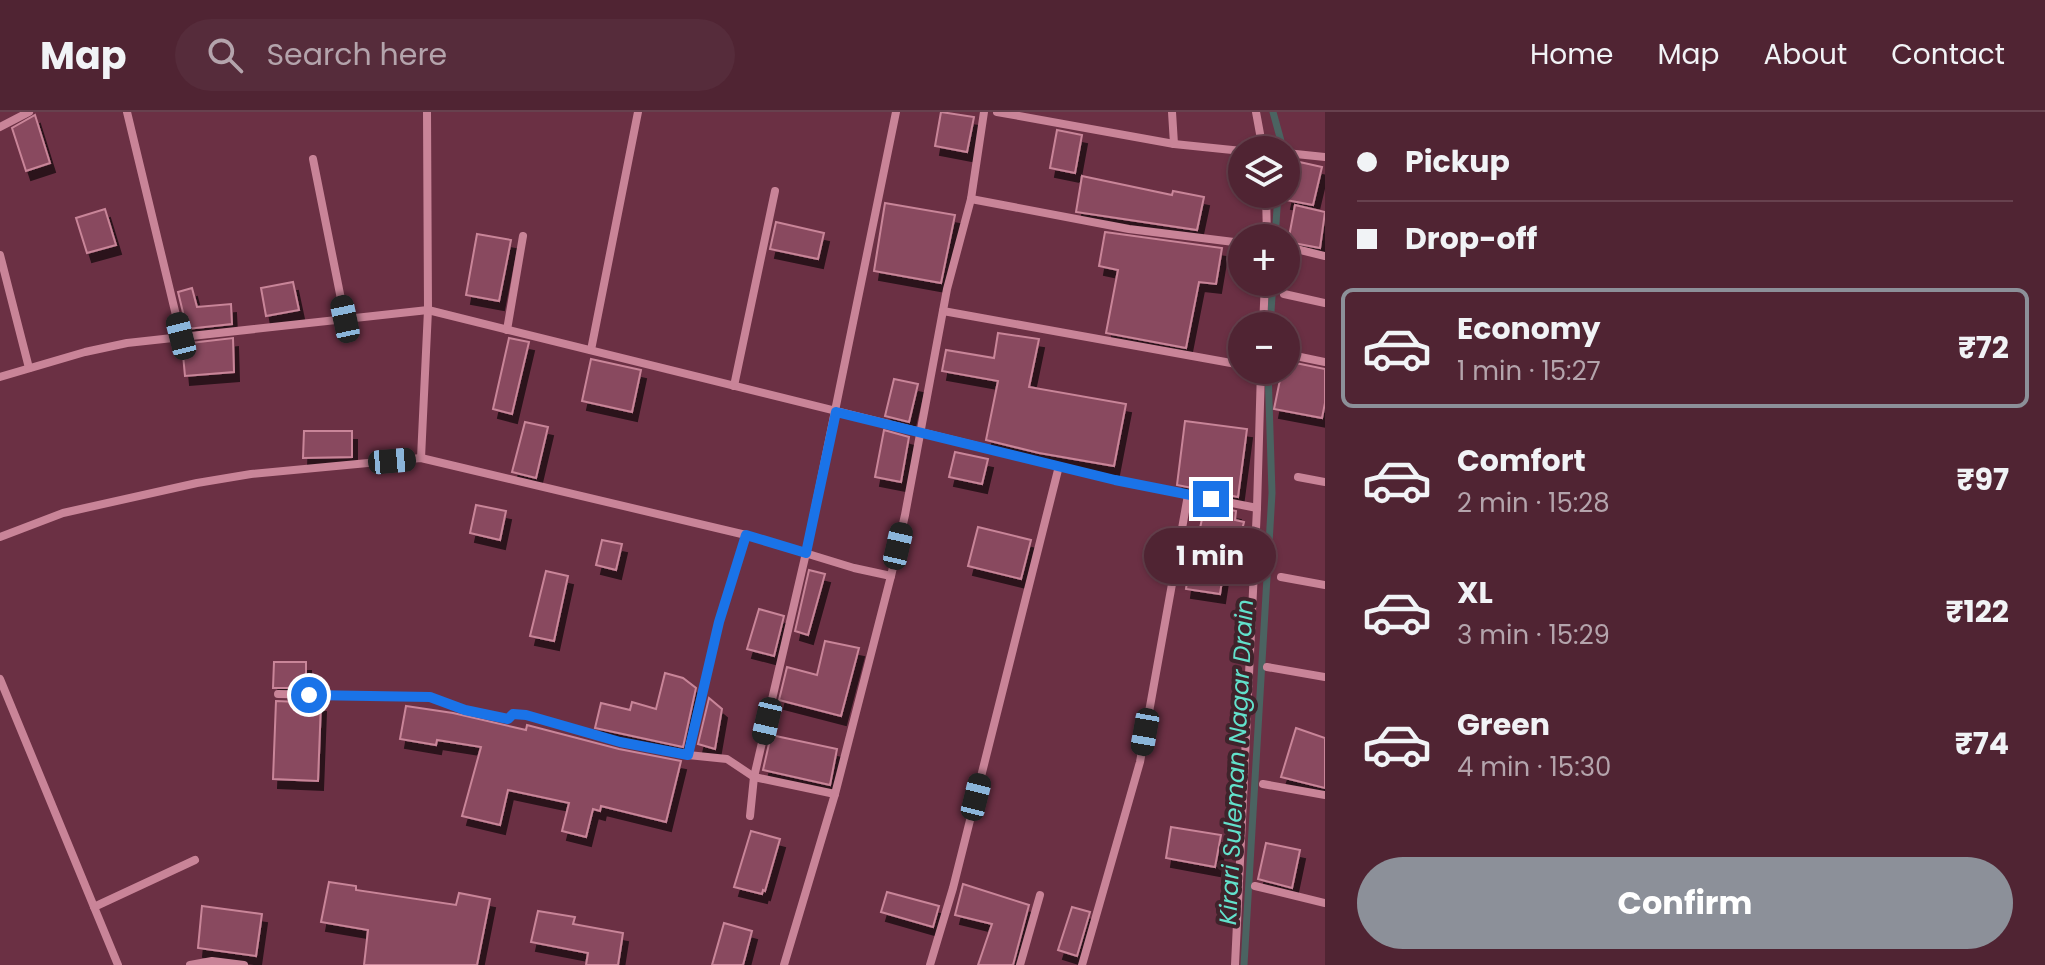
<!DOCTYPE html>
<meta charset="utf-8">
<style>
:root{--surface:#502433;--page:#562c3b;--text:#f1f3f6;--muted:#b4a4ac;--line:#67414e;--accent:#8c9099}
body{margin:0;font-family:Poppins,sans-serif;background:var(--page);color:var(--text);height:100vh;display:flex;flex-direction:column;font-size:30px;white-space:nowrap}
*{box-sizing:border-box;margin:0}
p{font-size:26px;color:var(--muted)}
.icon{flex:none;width:44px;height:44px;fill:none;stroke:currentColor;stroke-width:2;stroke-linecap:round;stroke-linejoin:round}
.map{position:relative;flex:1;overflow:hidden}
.drawer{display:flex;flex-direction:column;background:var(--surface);width:720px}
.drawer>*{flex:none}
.guide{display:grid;align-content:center;height:176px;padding:0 32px;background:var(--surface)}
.controls{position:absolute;left:1228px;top:24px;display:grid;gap:16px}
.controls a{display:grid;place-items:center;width:72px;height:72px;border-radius:50%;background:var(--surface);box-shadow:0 2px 6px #0004,0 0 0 2px var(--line);font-size:40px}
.end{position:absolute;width:36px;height:36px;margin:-18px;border:10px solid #1a73e8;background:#fff;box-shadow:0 0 0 4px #fff}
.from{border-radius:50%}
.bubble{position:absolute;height:56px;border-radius:28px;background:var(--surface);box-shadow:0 2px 6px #0004,0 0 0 2px var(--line);font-size:26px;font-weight:700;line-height:56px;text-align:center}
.car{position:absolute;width:24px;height:48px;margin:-24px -12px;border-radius:10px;box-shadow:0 0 6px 2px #0007;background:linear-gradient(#222 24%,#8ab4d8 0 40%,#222 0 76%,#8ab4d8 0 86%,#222 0)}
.guide b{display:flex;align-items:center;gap:28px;height:76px;font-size:30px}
.guide b+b{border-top:2px solid var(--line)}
.guide i{width:20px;height:20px;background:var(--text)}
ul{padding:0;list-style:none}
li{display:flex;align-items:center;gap:24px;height:120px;margin:0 16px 12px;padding:0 16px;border:4px solid transparent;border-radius:12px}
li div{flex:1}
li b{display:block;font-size:30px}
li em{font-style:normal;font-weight:700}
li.current{border-color:var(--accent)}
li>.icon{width:72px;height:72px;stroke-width:1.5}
.action{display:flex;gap:16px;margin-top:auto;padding:16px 32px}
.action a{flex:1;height:92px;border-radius:48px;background:var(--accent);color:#fff;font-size:32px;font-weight:700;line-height:92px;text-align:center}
header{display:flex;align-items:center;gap:48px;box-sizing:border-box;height:112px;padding:0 40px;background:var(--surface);border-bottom:2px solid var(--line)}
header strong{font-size:38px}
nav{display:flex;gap:44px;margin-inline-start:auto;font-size:28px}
.search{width:560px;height:72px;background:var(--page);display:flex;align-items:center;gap:20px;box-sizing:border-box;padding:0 28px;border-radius:44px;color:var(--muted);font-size:30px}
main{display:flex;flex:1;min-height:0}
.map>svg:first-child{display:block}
</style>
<header>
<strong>Map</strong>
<div class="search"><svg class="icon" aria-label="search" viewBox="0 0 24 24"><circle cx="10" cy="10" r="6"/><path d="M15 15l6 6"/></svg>Search here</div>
<nav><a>Home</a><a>Map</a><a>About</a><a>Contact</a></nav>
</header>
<main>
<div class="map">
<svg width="1325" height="853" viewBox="0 0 1325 853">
<defs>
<filter id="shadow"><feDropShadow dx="5" dy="9" stdDeviation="0" flood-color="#0009"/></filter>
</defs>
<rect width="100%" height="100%" fill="#6b3044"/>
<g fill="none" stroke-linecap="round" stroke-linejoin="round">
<g stroke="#4b6361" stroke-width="7">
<path d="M1273 0 1281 29V38"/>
<path d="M1275 126 1278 82"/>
<path d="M1270 214 1273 170"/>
<path d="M1244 853 1272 381 1268 258"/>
</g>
</g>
<g fill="#894a5e" stroke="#c98599" stroke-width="2" filter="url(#shadow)">
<path d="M941 0 974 5 967 40 935 34Z"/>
<path d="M35 3 50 51 26 59 12 16Z"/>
<path d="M1057 18 1082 23 1075 61 1050 56Z"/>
<path d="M1295 49 1322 55 1313 93 1286 88Z"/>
<path d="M1082 64 1172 83 1173 79 1204 85 1197 118 1076 100Z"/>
<path d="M885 91 955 103 941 171 874 159Z"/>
<path d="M1295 93 1325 100 1320 136 1288 130Z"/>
<path d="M105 97 116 133 87 141 76 106Z"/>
<path d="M776 110 824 121 818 147 770 137Z"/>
<path d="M1105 120 1222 136 1216 172 1199 170 1186 236 1106 221 1118 158 1099 154Z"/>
<path d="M477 122 511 128 499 189 466 183Z"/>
<path d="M293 170 299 198 266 204 261 176Z"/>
<path d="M192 176 197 195 231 192 232 212 187 217 178 180Z"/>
<path d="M998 221 1039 227 1029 275 1126 292 1114 354 1039 341 986 328 998 269 942 259 946 238 994 246Z"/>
<path d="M233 226 234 260 185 264 182 232Z"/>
<path d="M509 226 529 230 512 302 493 297Z"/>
<path d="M591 247 641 258 632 300 582 289Z"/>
<path d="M1286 249 1325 257V291L1322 306 1274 297 1282 258H1286Z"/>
<path d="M894 267 918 272 909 310 885 304Z"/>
<path d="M1185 309 1247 317 1238 385 1177 373Z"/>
<path d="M525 310 548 315 536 366 512 360Z"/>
<path d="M884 318 909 325 901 370 875 365Z"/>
<path d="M304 319H352V345L303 346Z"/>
<path d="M955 340 988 347 982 372 949 365Z"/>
<path d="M476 393 506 399 500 428 470 421Z"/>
<path d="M1205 393 1236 399 1235 408 1244 410 1237 438 1227 436 1220 482 1186 477 1190 448 1193 449Z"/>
<path d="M978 415 1031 428 1021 467 968 454Z"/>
<path d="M602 428 622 432 616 458 596 453Z"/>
<path d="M809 458 825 462 808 523 795 519Z"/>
<path d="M546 459 568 464 554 529 530 524Z"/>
<path d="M759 497 784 504 774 544 747 537Z"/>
<path d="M825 529 859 536 841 604 779 588 787 555 817 563Z"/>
<path d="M274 550H306V576H273Z"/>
<path d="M665 561 683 566 696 576 683 635 595 616 601 591 630 598 632 590 656 597Z"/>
<path d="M709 586 722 597 715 637 698 632Z"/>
<path d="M276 589 321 591 318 669 273 667Z"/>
<path d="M406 594 453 601 526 618 527 613 619 637 681 649 666 710 601 694 600 699 593 697 586 725 562 719 569 691 508 678 500 713 462 704 481 635 437 628 436 633 400 627Z"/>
<path d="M1296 616 1325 626V676L1281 665Z"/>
<path d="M771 623 837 637 830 673 763 658Z"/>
<path d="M1171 715 1221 723 1215 755 1166 746Z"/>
<path d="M751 719 780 727 765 779 763 778 762 782 734 775Z"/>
<path d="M1266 731 1300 738 1292 776 1258 767Z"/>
<path d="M329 770 356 774V778L456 793 459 781 490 787 477 853H364L368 818 321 810Z"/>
<path d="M963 772 1029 793 1013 853H978L992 812 955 803Z"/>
<path d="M887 780 939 794 933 815 881 800Z"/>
<path d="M202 794 262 802 256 844 198 836Z"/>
<path d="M1072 795 1090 800 1077 844 1058 838Z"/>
<path d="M538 799 575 805 573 812 623 821 618 853H586L588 841 531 830Z"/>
<path d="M724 811 752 819 743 853H712Z"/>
</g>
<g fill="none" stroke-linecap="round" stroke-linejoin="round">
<g stroke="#c98498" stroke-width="8">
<path d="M127 0 181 224"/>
<path d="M997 0 1174 32 1242 39"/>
<path d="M1172 0 1174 32"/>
<path d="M1256 0 1263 38"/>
<path d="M0 15 29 0"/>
<path d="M1286 41 1325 45"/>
<path d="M313 47 345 207"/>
<path d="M1266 82 1267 126"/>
<path d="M971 87 1129 117 1242 131"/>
<path d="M1292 136 1325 144"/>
<path d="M0 143 29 256"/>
<path d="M1284 182 1325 191"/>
<path d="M943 199 1242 253"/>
<path d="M1263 214 1265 170"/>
<path d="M507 218 523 124"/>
<path d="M591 238 638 0"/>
<path d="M1286 242 1325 250"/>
<path d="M0 265 85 240 127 231 428 198 1115 368 1257 396"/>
<path d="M734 274 775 79"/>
<path d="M421 346 428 198 427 0"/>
<path d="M1298 365 1325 370"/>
<path d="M0 425 63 401 197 371 251 362 421 346 746 423 854 456 891 464"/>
<path d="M1281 465 1325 473"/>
<path d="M1267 555 1325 565"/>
<path d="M0 567 118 853"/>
<path d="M278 582 430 585 465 598 508 607 513 602 526 603 620 630 688 643 727 647 754 665 835 682"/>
<path d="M688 643 719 510 746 423"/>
<path d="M1263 672 1325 683"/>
<path d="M750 704 754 665 806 441 896 0"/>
<path d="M1255 774 1325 791"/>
<path d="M94 795 195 748"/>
<path d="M190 853 212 849 244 853"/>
<path d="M784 853 835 682 891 464 905 403 947 177 971 87 984 0"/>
<path d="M930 853 953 776 1059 354"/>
<path d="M1020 853 1040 783"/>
<path d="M1082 853 1140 650 1188 383"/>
<path d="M1235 853 1257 396 1261 258"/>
</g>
</g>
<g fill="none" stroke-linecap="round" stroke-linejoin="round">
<path stroke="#1a73e8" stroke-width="10" d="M309 583 430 585 465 598 508 607 513 602 526 603 620 630 688 643 719 510 746 423 806 441 836 300 1115 368 1211 387"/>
</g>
<g text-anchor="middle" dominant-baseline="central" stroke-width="8" stroke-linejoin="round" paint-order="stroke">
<g font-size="24" font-style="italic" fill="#62e1cb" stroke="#3f232b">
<text transform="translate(1236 650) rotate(-87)">Kirari Suleman Nagar Drain</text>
</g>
</g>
</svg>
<div class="controls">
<a><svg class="icon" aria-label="layers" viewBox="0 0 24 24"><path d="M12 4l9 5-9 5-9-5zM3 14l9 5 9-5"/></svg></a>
<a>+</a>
<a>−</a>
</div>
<i class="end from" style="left:309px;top:583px"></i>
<i class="end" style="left:1211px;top:387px"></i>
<div class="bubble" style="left:1144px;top:416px;width:132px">1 min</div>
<i class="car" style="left:345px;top:207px;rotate:348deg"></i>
<i class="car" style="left:181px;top:224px;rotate:346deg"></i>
<i class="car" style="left:392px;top:349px;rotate:85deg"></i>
<i class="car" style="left:898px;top:434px;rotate:13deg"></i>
<i class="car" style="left:767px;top:609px;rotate:193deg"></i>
<i class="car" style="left:1145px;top:620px;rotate:190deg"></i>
<i class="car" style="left:976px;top:685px;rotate:14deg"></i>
</div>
<section class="drawer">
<div class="guide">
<b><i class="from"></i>Pickup</b>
<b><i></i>Drop-off</b>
</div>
<ul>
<li class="current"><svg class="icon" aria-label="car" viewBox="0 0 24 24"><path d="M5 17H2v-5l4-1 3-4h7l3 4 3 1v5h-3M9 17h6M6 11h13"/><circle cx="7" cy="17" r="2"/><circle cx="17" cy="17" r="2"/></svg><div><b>Economy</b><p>1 min · 15:27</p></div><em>₹72</em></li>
<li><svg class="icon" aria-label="car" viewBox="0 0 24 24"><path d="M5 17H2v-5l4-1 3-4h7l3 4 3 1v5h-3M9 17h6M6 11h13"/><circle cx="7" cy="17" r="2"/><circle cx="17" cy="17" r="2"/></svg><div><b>Comfort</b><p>2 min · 15:28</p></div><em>₹97</em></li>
<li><svg class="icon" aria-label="car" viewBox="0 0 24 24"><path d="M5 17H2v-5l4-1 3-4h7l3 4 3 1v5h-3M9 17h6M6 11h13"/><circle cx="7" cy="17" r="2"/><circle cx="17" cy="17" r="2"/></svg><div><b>XL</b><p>3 min · 15:29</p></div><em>₹122</em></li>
<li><svg class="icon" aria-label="car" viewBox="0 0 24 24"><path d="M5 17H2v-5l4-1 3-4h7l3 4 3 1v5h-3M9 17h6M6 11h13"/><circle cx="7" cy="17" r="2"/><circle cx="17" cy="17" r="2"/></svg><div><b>Green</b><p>4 min · 15:30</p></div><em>₹74</em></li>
</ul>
<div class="action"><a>Confirm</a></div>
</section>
</main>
